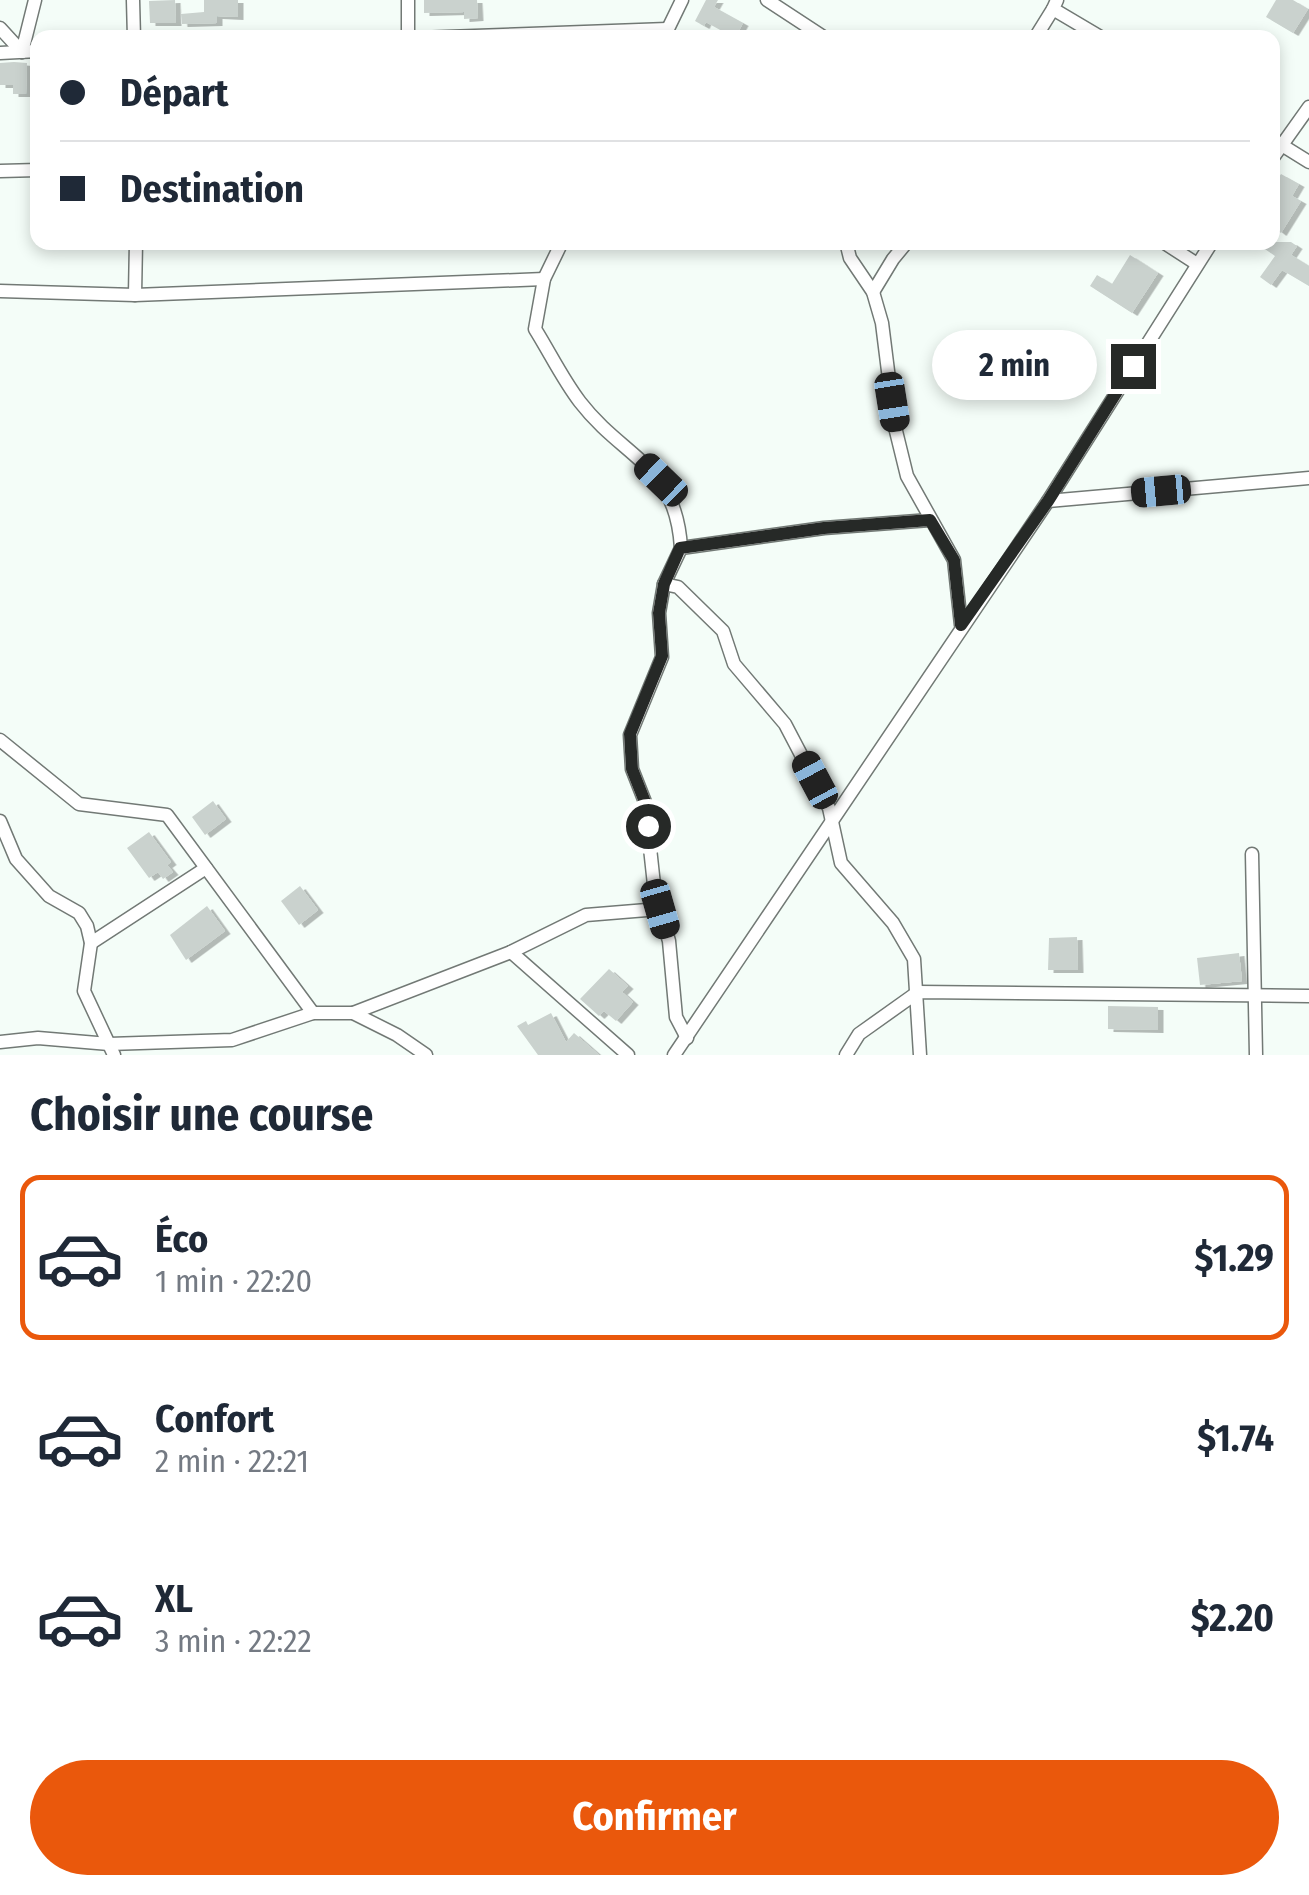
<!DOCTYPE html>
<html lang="fr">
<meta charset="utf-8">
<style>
:root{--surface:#fff;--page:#f2f2f3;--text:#1f2937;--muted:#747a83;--line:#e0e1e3;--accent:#ea580c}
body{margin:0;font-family:"Fira Sans Condensed",sans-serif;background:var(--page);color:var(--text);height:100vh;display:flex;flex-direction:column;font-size:38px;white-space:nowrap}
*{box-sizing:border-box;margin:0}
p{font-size:32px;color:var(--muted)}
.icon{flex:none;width:55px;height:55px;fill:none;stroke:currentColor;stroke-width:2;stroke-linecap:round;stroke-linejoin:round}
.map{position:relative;height:1055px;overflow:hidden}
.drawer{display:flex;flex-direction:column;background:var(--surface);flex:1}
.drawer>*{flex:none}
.top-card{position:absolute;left:30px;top:30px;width:1250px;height:220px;border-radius:20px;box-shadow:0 5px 15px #0003;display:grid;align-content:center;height:220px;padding:0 30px;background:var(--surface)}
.end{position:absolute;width:45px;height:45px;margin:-22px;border:12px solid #262927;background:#fff;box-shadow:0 0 0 5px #fff}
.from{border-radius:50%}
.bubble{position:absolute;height:70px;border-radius:35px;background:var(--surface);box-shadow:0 5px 15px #0003;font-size:32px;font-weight:700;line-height:70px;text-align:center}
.car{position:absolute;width:30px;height:60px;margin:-30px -15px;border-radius:12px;box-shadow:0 0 8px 2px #0007;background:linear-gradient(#222 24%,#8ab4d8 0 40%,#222 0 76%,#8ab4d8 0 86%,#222 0)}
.top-card b{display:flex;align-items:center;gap:35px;height:95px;font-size:38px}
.top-card b+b{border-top:2px solid var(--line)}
.top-card i{width:25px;height:25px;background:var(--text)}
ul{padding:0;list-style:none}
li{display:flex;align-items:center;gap:30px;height:165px;margin:0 20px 15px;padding:0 10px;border:5px solid transparent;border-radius:20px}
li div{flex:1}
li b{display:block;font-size:38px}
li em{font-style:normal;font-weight:700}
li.selected{border-color:var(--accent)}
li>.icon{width:90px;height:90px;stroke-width:1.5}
h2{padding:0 30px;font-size:45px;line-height:120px}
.cta{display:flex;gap:20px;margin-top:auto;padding:20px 30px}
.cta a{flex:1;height:115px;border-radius:60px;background:var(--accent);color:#fff;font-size:40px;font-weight:700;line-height:115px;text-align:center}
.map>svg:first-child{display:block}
</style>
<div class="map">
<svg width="1309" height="1055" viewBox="0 0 1309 1055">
<defs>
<filter id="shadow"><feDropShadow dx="5.5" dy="3" stdDeviation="0" flood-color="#0004"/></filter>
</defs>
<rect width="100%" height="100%" fill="#f4fdf8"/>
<g fill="#cad2ce" filter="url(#shadow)">
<path d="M175 0 176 23H150L149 1Z"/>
<path d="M204 0H238V17L217 16V23L182 24 181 14 204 12Z"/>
<path d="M424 0H477L478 18 464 19V12L424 13Z"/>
<path d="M706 0H718L714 7 743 23 735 38 706 22 704 26 695 21Z"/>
<path d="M1276 0H1293L1308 9 1293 33 1266 17Z"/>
<path d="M14 62 27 63 26 94H13V85H0V63Z"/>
<path d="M1281 174 1299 184 1292 196 1301 201 1281 233 1272 226V188Z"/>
<path d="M1255 242H1291L1297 246 1291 255 1309 266V286L1282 270 1271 285 1260 277 1275 256Z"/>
<path d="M1130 255 1158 273 1132 313 1090 286 1097 275 1112 284Z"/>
<path d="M213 801 226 819 205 835 192 817Z"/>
<path d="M149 832 171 862 167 865 173 872 163 879 158 872 149 878 127 848Z"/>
<path d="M300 886 318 910 299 925 281 901Z"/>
<path d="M207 906 225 931 186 960 170 935Z"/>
<path d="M1077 937 1078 970H1048L1049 938Z"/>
<path d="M1239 953 1242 981 1200 985 1197 958Z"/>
<path d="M609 969 628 986 622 992 633 1002 616 1021 604 1011 599 1016 580 999Z"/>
<path d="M1108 1006 1158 1007V1030L1108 1029Z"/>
<path d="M551 1013 566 1042 574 1033 599 1055H538L517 1026 526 1021 528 1025Z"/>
</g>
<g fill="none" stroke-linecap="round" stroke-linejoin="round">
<defs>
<g id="street">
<path d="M133 0 134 38"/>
<path d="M408 0V38"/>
<path d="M767 0 825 38"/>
<path d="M1057 0 1053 9 1102 38"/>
<path d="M0 28 22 52"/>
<path d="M665 35 682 0"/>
<path d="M418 38 667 29"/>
<path d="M1035 38 1053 9"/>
<path d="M22 52 35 0"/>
<path d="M0 53 38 51"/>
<path d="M1272 139 1309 162"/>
<path d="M1272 159 1309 107"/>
<path d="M0 171 38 170"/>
<path d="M562 242 544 279 535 329C550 353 563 380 580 402 624 459 676 464 681 548"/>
<path d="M846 242 850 258 873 292 882 323 895 427 907 476 954 560 961 625"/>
<path d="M1163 242 1197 264"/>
<path d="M0 291 135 295 544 279"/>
<path d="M873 292 893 259 907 242"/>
<path d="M135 295 136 242"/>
<path d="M1048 501 1309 478"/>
<path d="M664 584 678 587 723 631 734 664 785 724 829 808 841 863 893 923 914 959 920 1055"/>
<path d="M0 740 79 804 167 815 313 1013"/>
<path d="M0 821 16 859 49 896 79 913 87 926 91 943 84 991 114 1055"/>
<path d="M1252 854 1256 1055"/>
<path d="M91 943 206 868"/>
<path d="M511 952 628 1055"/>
<path d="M353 1013 511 952 586 915 659 909"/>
<path d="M687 1038 676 1017 669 941 655 894 645 802 632 769 630 735 662 657 659 613 664 584 681 548 824 528 930 520"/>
<path d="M0 1042 38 1038 109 1044 232 1040 313 1013H353L397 1035 426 1055"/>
<path d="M674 1055 1048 501 1212 242"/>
<path d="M846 1055 859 1034 918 992 1309 996"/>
</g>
</defs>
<use href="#street" stroke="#727975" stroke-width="15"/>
<use href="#street" stroke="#fff" stroke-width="12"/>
</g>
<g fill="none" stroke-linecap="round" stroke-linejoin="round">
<path stroke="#262927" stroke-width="12" d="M648 826 645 802 632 769 630 734 662 656 659 613 664 584 680 548 824 528 930 520 954 560 961 625 1048 501 1133 366"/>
</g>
</svg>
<i class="end from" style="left:648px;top:826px"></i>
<i class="end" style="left:1133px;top:366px"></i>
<div class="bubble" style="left:932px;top:330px;width:165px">2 min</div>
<i class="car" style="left:892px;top:402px;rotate:171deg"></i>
<i class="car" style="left:661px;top:480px;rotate:314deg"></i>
<i class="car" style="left:1161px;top:491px;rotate:265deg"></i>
<i class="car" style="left:815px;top:780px;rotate:332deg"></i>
<i class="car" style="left:660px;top:909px;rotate:164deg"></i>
<div class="top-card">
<b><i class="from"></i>Départ</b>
<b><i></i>Destination</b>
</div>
</div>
<section class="drawer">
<h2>Choisir une course</h2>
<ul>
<li class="selected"><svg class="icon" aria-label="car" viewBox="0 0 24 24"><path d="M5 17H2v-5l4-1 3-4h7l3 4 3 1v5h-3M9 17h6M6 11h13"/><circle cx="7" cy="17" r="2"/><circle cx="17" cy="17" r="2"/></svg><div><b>Éco</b><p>1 min · 22:20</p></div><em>$1.29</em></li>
<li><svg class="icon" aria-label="car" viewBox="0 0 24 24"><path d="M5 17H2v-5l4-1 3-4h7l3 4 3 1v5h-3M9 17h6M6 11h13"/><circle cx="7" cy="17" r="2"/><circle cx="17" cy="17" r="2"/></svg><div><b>Confort</b><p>2 min · 22:21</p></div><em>$1.74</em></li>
<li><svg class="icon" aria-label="car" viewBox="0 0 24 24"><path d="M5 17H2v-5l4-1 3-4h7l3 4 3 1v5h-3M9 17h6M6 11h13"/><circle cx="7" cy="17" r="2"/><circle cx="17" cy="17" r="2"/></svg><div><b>XL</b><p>3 min · 22:22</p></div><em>$2.20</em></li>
</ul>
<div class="cta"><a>Confirmer</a></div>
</section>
